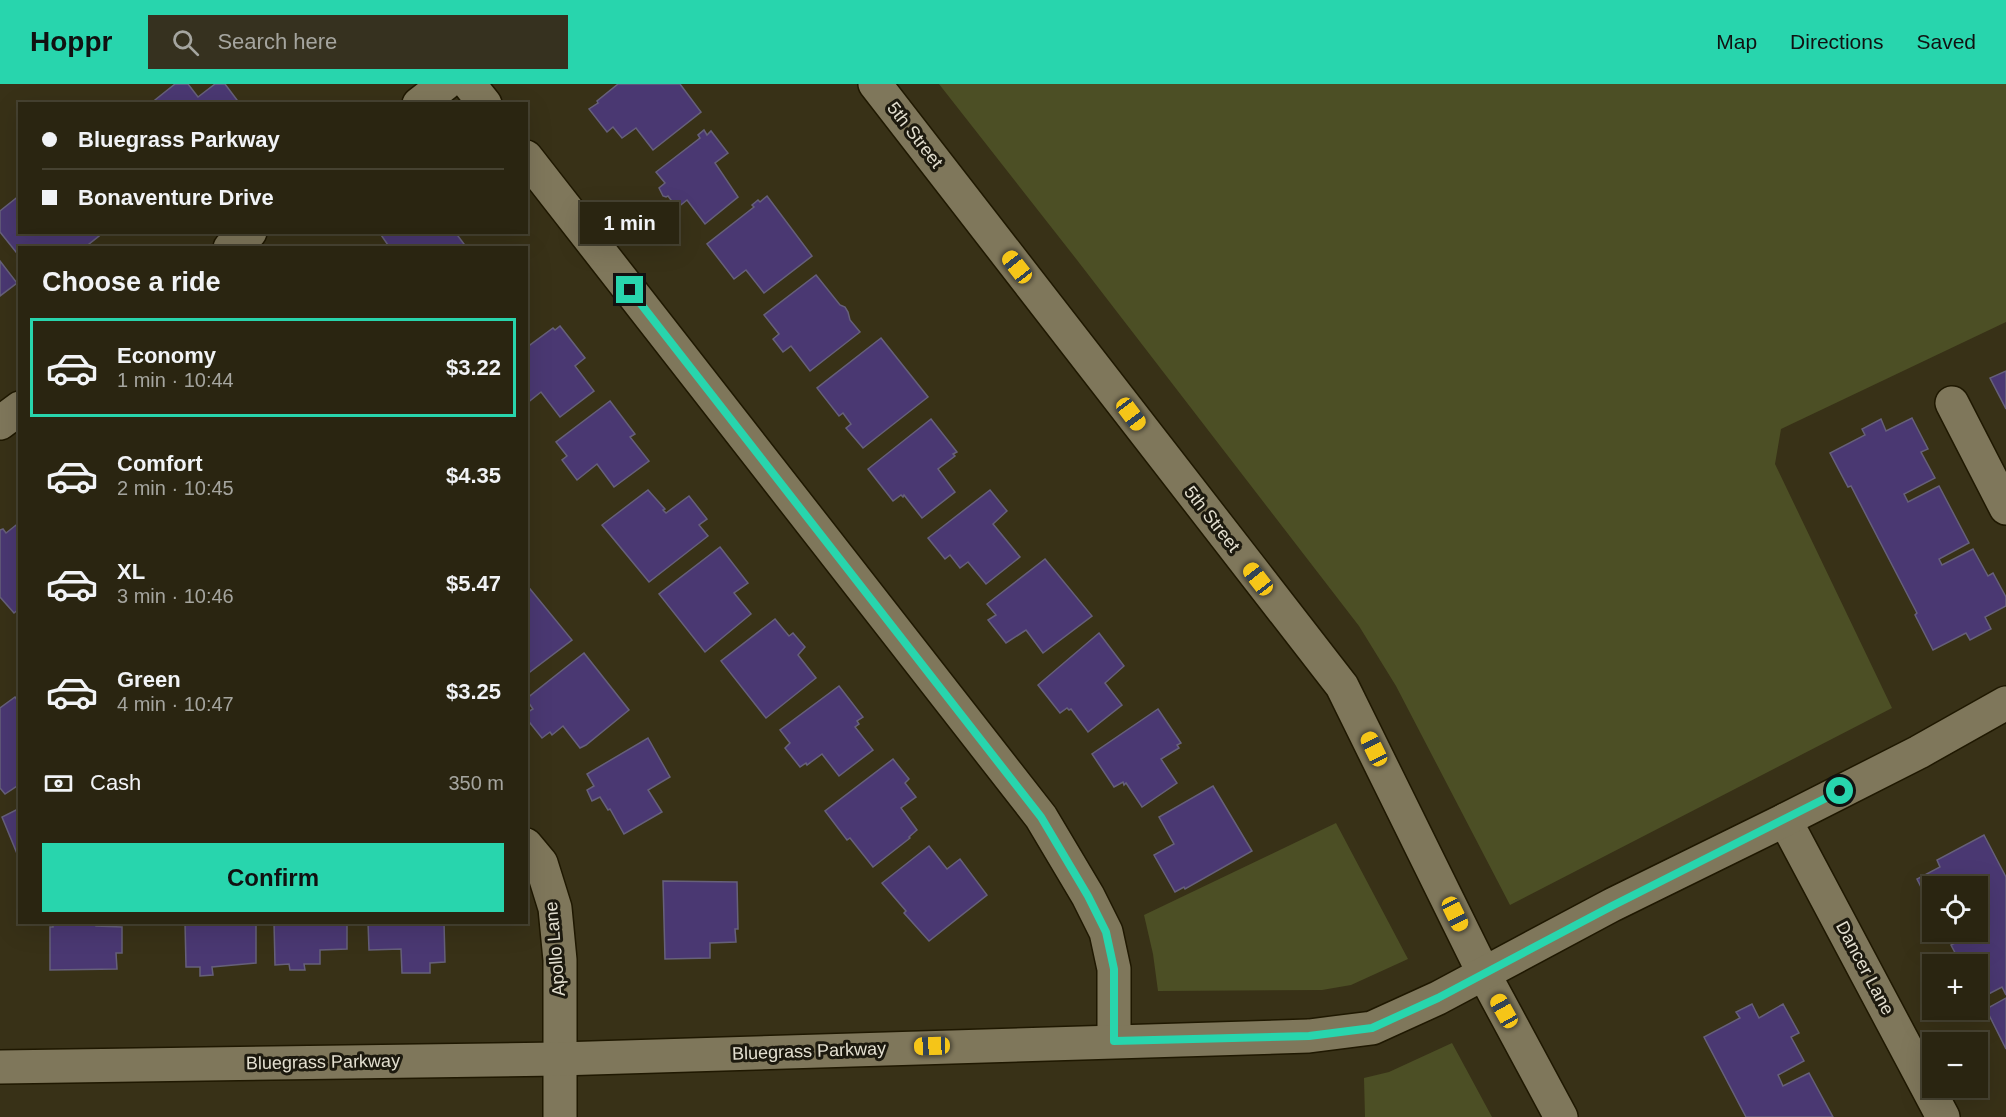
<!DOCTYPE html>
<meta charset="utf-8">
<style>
:root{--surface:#2a2511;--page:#36311f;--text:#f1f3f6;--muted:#a5a59f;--line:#464231;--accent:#28d5ad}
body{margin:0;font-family:Arial,sans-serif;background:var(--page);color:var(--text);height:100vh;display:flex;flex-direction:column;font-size:22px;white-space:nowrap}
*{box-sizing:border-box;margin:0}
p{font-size:20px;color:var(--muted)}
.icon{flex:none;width:33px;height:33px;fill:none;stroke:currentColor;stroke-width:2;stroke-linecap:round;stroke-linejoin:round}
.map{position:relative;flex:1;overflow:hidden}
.details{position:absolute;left:18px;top:162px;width:510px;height:678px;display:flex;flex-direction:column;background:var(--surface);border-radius:0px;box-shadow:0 6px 24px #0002,0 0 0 2px var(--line)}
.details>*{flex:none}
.hud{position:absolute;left:18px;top:18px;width:510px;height:132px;border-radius:0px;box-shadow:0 6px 24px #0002,0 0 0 2px var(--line);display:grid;align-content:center;height:132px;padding:0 24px;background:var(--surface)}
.controls{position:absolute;left:1922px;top:792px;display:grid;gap:12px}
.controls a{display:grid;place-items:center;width:66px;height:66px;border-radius:0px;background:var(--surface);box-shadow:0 6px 24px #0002,0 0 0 2px var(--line);font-size:30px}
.end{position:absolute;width:27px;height:27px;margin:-14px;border:8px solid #28d5ad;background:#111;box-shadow:0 0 0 3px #111}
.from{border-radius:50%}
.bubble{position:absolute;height:42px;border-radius:0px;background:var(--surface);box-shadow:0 6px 24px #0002,0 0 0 2px var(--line);font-size:20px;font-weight:600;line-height:42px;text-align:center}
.car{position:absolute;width:18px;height:36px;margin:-18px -9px;border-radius:8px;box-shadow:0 0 4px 2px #0007;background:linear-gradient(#f5c518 24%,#345 0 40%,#f5c518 0 76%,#345 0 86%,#f5c518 0)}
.hud b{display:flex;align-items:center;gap:21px;height:57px;font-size:22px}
.hud b+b{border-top:2px solid var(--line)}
.hud i{width:15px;height:15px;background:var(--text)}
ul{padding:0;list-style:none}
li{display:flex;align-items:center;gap:18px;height:99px;margin:0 12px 9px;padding:0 12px;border:3px solid transparent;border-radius:0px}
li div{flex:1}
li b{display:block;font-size:22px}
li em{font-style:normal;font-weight:600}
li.selected{border-color:var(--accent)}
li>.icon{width:54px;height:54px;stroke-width:1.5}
h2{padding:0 24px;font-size:27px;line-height:72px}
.pay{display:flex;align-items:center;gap:15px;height:66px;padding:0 24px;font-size:22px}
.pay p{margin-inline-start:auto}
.primary-button{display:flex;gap:12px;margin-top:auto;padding:12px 24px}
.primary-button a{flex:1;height:69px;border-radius:0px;background:var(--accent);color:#111;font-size:24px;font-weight:600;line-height:69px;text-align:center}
header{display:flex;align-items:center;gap:36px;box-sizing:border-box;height:84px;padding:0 30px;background:var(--accent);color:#111}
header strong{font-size:28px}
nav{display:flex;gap:33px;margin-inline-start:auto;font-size:21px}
.search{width:420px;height:54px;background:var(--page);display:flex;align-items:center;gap:15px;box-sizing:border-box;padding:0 21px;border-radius:0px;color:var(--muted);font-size:22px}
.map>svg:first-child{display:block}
</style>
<header>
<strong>Hoppr</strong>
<div class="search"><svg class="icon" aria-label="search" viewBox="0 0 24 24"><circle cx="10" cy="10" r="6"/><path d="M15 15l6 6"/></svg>Search here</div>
<nav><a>Map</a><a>Directions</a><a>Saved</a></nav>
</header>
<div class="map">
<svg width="2006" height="1033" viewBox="0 0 2006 1033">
<rect width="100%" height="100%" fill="#383117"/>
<g fill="#4c4f25">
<path d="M939 0H2006V238L1781 345 1775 380 1892 624 1510 821 1396 602 1359 542 1077 176Z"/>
<path d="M1336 739 1408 875 1351 901 1322 906 1158 907 1153 870 1144 831Z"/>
<path d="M1452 959 1492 1033H1365L1364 994 1389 988Z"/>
</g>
<g fill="#4a3872" stroke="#66607a" stroke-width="1.5">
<path d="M175 0H188L198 13 215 0H225L240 20H150Z"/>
<path d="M618 0H680L701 28 653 66 636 44 622 54 613 43 607 48 589 25 598 19 597 17Z"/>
<path d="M704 46 707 51 711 47 728 69 715 79 738 113 705 140 687 116 677 124 668 112 666 113 663 112 659 104 665 99 656 88 700 54 698 51Z"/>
<path d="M20 111V148H96L99 152 84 164H20V173L0 148V127Z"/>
<path d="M767 112 812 172 764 209 746 186 734 195 707 160 754 123 752 121 758 116 760 118Z"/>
<path d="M379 148H455L467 164H390Z"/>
<path d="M0 177 17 199 0 212Z"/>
<path d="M816 191 840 221 845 223 848 228 850 236 860 248 810 287 791 262 783 268 773 255 779 250 764 231Z"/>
<path d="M560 242 585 274 575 282 594 307 560 333 541 308 526 320V264L553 244 555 246Z"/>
<path d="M881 254 928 313 863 364 846 344 851 340 843 329 839 332 817 304Z"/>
<path d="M2006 287V325L1990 294Z"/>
<path d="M610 317 635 350 630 353 649 377 614 403 597 380 577 396 562 376 567 372 556 358Z"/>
<path d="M1912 334 1928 365 1921 368 1935 394 1904 410 1908 418 1939 402 1969 459 1939 475 1942 481 1973 465 1988 492 1993 489 2006 513V522L1985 533 1991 545 1970 556 1966 549 1933 566 1915 531 1917 529 1851 402 1848 403 1830 369 1865 351 1862 345 1881 335 1886 347Z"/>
<path d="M931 335 957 368 953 370 955 372 938 385 955 408 922 434 904 411 903 413 901 411 893 417 868 385Z"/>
<path d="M648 406 665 425 663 426 666 429 689 412 707 435 699 441 708 452 649 498 602 441Z"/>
<path d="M990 406 1007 427 993 440 1020 473 986 500 968 478 960 484 950 471 945 475 928 454Z"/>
<path d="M20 438V524L14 529 0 513V446L3 445 6 449Z"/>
<path d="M720 463 748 499 734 509 751 530 705 568 659 510Z"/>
<path d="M1045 475 1092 532 1043 569 1026 546 1006 559 988 536 996 531 987 520Z"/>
<path d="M526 500 572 556 526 591Z"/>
<path d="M775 535 789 552 793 549 805 563 798 571 816 594 766 634 721 577Z"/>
<path d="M1099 549 1124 582 1105 599 1122 621 1088 648 1071 625 1069 626 1067 624 1060 629 1038 601Z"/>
<path d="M584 569 629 626 586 661 580 664 563 642 552 651 550 648 542 654 526 634V629L533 625 526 615Z"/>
<path d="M839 602 863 633 857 637 859 640 855 643 873 666 839 692 822 670 807 681 806 679 800 683 785 664 790 659 780 646Z"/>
<path d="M15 613 20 620V700L5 710 0 704V624Z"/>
<path d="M1158 625 1181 659 1177 661 1179 664 1161 675 1177 699 1142 723 1126 699 1124 701 1123 698 1114 703 1092 670Z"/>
<path d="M648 654 670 693 648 706 662 728 624 750 610 725 608 726 600 713 592 717 587 706 594 702 587 690Z"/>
<path d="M893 675 909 695 905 699 916 713 901 724 917 746 909 753 910 754 873 783 850 754 847 756 825 727Z"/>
<path d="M1213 702 1252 767 1185 805 1184 803 1175 808 1154 771 1174 760 1159 733Z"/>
<path d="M20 724V771L18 772 2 733Z"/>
<path d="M1984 751 2006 793V911L2002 903 1979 915 1977 911V880H1961L1951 861 1974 849 1973 848H1977V802H1932V825L1917 795 1940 783 1937 776Z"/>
<path d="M929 762 947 785 960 775 987 811 929 857 904 829 906 827 882 799Z"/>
<path d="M663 797 737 798 738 845H735L736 858 710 859V874L665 875Z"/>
<path d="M53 838H96V842L122 843V869H116L117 885 50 886V843H53Z"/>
<path d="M185 838H256V879L212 883 213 891 200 892V883H186Z"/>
<path d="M274 838H347V865L320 866V880H304L305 886H290L289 880 275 881Z"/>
<path d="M368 838H444L445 878 430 879V889H402L401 865 369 866Z"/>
<path d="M2006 914V965L1986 925Z"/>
<path d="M1752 920 1759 934 1783 920 1799 949 1791 953 1804 977 1778 991 1783 1002 1809 989 1833 1033H1746L1704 953 1740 934 1736 928Z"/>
</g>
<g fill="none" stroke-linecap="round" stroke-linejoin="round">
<defs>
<g id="minor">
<path d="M469 0 485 20"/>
<path d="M875 0 1342 602 1484 890 1561 1033"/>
<path d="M419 20 445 0"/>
<path d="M526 73 1041 733 1088 812 1106 848 1114 885V957"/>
<path d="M230 164 250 148"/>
<path d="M1952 319 2006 424"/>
<path d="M0 339 20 324"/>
<path d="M1785 736 1943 1033"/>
<path d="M526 761 541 779 555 824 560 876V1033"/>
<path d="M0 983 559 975 1309 952 1372 944 1438 914 1612 821 1785 736 1919 668 2006 619"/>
</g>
</defs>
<use href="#minor" stroke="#1f1801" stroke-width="36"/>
<use href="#minor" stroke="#7f775b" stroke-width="33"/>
</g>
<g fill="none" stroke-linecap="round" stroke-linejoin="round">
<path stroke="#28d5ad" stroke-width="8" d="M630 206 1041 733 1088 812 1106 848 1114 885V957L1309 952 1372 944 1438 914 1612 822 1840 707"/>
</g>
<g text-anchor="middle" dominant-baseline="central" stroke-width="6" stroke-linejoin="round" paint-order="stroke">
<g font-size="18" fill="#e3dfd0" stroke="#1c190e">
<text transform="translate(915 51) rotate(52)">5th Street</text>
<text transform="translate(1212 435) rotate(52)">5th Street</text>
<text transform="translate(555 865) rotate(-95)">Apollo Lane</text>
<text transform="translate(1865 884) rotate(62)">Dancer Lane</text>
<text transform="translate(809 967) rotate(-2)">Bluegrass Parkway</text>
<text transform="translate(323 978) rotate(-1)">Bluegrass Parkway</text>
</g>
</g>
</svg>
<div class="controls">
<a><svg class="icon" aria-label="locate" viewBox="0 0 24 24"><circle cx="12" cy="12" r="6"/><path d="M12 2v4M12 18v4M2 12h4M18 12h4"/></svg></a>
<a>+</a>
<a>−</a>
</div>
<i class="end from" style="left:1840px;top:707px"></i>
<i class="end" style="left:630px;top:206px"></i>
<div class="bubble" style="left:580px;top:118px;width:99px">1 min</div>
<i class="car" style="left:1017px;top:183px;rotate:322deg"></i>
<i class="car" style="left:1131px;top:330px;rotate:143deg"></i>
<i class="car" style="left:1258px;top:495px;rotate:322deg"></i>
<i class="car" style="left:1374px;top:665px;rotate:334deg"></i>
<i class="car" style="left:1455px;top:830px;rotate:154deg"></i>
<i class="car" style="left:1504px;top:927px;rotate:331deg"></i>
<i class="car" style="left:932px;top:962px;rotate:268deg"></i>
<div class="hud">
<b><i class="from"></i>Bluegrass Parkway</b>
<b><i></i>Bonaventure Drive</b>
</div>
<section class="details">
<h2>Choose a ride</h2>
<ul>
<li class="selected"><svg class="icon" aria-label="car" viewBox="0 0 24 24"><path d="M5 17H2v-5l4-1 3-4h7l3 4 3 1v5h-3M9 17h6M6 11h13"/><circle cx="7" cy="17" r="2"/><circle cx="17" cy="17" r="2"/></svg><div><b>Economy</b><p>1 min · 10:44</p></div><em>$3.22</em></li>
<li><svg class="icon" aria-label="car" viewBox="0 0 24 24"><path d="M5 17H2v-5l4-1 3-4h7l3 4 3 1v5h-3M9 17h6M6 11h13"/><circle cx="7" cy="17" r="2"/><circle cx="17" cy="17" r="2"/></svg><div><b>Comfort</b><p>2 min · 10:45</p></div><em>$4.35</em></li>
<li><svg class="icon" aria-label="car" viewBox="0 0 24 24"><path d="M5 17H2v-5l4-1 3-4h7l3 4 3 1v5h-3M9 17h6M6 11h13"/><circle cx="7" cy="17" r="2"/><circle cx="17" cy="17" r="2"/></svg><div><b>XL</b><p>3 min · 10:46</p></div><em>$5.47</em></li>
<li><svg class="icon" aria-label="car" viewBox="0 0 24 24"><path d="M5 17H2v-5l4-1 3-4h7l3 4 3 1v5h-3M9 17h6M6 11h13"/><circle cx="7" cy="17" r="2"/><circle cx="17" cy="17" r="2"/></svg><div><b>Green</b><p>4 min · 10:47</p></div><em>$3.25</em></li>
</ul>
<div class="pay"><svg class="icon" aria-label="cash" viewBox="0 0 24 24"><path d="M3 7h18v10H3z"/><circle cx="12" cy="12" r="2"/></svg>Cash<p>350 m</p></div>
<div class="primary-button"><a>Confirm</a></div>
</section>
</div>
